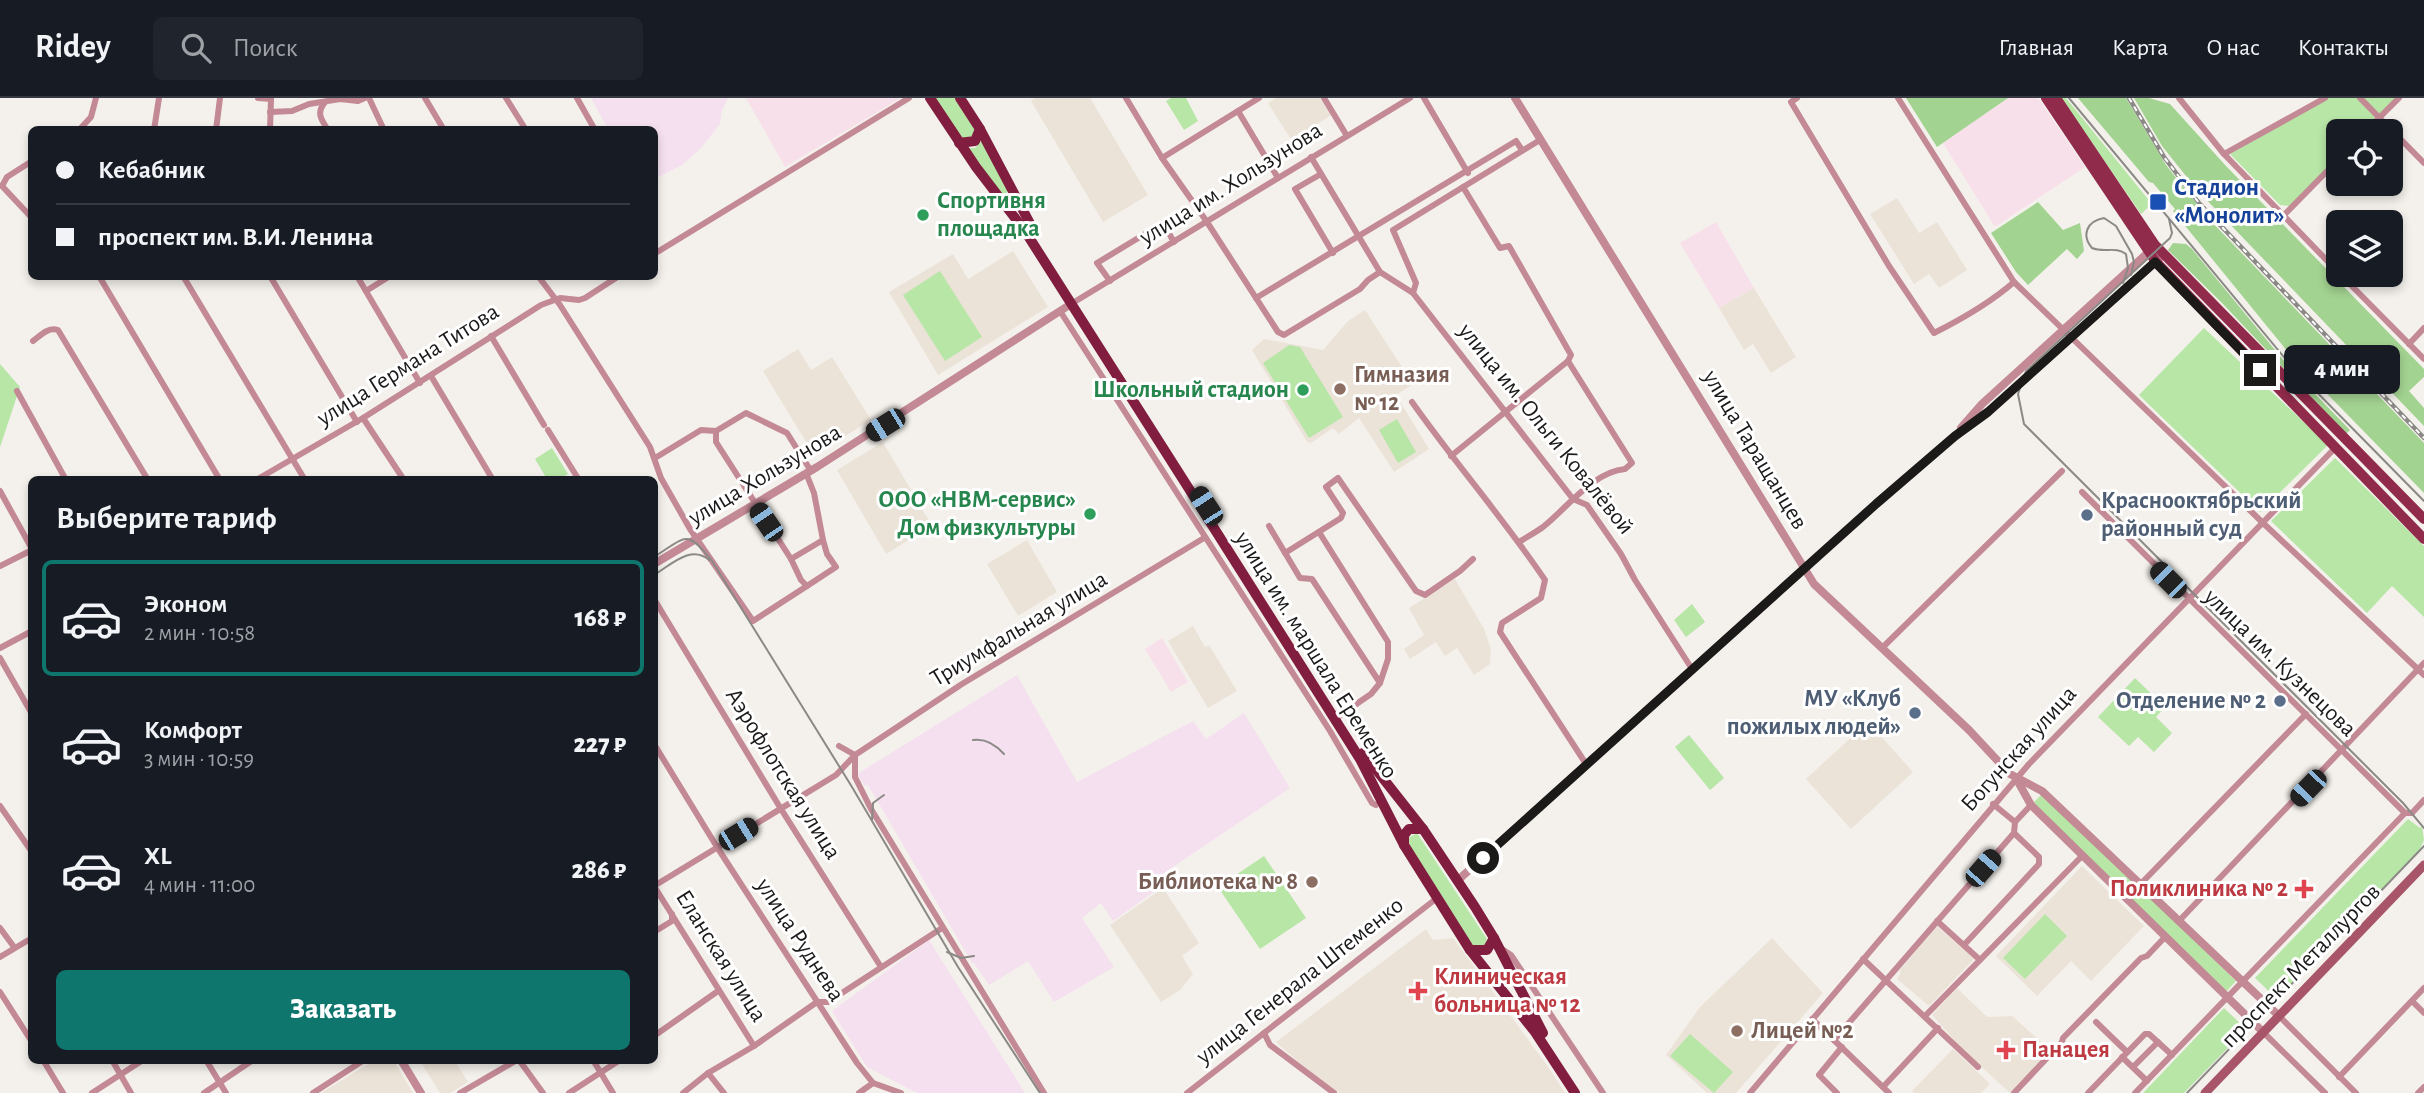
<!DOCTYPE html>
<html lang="ru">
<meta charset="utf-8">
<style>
:root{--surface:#171b24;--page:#20242c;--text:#f1f3f6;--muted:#9ea1a6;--line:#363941;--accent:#0f766e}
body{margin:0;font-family:"Alegreya Sans",sans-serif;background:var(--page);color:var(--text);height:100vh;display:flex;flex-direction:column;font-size:26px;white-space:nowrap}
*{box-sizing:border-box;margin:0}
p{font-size:23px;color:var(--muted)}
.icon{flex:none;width:38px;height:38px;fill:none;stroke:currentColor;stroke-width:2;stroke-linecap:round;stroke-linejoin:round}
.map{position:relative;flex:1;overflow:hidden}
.panel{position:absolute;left:28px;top:378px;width:630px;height:588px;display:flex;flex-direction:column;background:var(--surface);border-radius:10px;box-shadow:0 4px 10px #0003}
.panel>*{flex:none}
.banner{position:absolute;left:28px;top:28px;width:630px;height:154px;border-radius:10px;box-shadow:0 4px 10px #0003;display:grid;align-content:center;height:154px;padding:0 28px;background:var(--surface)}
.tools{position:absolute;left:2326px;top:21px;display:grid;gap:14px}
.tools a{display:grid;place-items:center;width:77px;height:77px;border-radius:10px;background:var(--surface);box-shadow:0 4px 10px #0003;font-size:35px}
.end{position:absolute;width:32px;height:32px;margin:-16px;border:9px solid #1b1a19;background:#fff;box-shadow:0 0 0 4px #fff}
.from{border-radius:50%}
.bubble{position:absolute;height:49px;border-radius:10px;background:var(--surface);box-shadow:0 4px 10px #0003;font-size:23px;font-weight:800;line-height:49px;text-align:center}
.car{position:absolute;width:21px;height:42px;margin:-21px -10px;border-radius:9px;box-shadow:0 0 5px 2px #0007;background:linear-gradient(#222 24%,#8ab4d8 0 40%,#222 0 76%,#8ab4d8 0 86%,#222 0)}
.banner b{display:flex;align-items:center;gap:24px;height:66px;font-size:26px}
.banner b+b{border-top:2px solid var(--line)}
.banner i{width:18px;height:18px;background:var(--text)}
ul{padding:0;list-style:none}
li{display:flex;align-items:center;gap:21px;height:116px;margin:0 14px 10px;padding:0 14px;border:4px solid transparent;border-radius:10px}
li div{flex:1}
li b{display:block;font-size:26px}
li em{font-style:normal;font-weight:800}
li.current{border-color:var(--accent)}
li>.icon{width:63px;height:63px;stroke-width:1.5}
h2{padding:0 28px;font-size:32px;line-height:84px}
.button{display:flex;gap:14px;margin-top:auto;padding:14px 28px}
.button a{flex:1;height:80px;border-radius:10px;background:var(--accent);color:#fff;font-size:28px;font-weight:800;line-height:80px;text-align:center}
header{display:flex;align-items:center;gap:42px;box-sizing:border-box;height:98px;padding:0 35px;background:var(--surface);border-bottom:2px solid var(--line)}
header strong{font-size:33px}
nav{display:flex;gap:38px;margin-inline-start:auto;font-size:24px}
.search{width:490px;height:63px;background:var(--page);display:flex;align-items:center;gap:18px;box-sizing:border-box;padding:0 24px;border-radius:10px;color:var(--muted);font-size:26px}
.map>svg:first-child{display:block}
</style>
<header>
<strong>Ridey</strong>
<div class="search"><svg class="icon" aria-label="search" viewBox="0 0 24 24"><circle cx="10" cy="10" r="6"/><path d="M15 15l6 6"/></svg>Поиск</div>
<nav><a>Главная</a><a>Карта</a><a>О нас</a><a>Контакты</a></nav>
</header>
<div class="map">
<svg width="2424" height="995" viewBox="0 0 2424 995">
<rect width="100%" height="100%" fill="#f4f1ec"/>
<g fill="#f8e0eb">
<path d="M746 0H901L785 69Z"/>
<path d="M2008 0H2038L2085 69 1995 129 1943 45Z"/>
<path d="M1716 124 1754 190 1719 210 1680 145Z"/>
<path d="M1162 540 1188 584 1171 594 1145 551Z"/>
</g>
<g fill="#f5e0ef">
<path d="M591 0H728L722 12 720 26 700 51 682 67 655 81 654 32 608 31Z"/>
<path d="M1017 577 1077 684 1193 623 1206 641 1244 615 1290 690 1161 777 1166 785 1113 823 1101 805 1082 820 1114 869 1054 904 1028 863 989 887 974 865H972L868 687 865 688 857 676Z"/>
<path d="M929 842 1025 995H917L867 969 832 913Z"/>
</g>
<g fill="#ebe3d8">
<path d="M1035 0H1090L1148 97 1103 124 1031 3Z"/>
<path d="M1276 0H1320L1331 17 1292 43 1268 5Z"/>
<path d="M1897 100 1919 135 1937 124 1967 172 1939 190 1929 176 1914 186 1870 116Z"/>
<path d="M1013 153 1048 209 938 277 889 194 953 156 968 181Z"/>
<path d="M1754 190 1796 259 1771 275 1753 246 1744 252 1719 210Z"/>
<path d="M1365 212 1413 286 1396 297 1429 351 1394 374 1359 320 1339 336 1333 330 1311 345 1307 344 1252 252 1264 241 1323 252 1348 223Z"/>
<path d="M798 251 811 272 832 259 871 322 814 357 763 273Z"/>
<path d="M883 344 932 428 886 456 837 372Z"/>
<path d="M1027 442 1057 494 1018 518 987 466Z"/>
<path d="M1455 481 1484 531 1491 551 1490 566 1474 577 1457 550 1445 558 1436 544 1410 561 1404 551 1424 537 1409 510Z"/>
<path d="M1193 528 1205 549 1209 547 1237 593 1208 610 1168 543Z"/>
<path d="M1868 624 1913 674 1851 731 1806 681Z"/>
<path d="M2082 768 2144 828 2091 883 2071 863 2037 898 1996 858Z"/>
<path d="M1163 790 1199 845 1182 858 1193 876 1180 892 1161 904 1110 827Z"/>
<path d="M1937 828 1974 861 1929 908 1897 881 1901 875 1899 873Z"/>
<path d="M1426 831 1433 842 1453 840 1547 967 1565 995H1340L1309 974 1276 944Z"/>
<path d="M1772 840 1823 895 1736 995H1707L1666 957 1700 909Z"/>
<path d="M1957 890 1984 916 1988 919 2012 918 2048 950V956L2010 995 1963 952 1932 917Z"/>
<path d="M1953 951 1990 986 1981 995H1914L1912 993Z"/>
<path d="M375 962 394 963 413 995H321Z"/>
<path d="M420 963H455L468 984 450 995H440Z"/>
</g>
<g fill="#b7e6a6">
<path d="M935 0H955L975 32V37L961 41Z"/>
<path d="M1171 0H1186L1198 23 1184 32 1166 3Z"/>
<path d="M2061 0H2066L2152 106 2141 116Z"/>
<path d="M2329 0H2399L2365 33H2338V61L2292 108 2280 107 2230 56Z"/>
<path d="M982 42 1008 92 1007 95 1003 96 998 91 966 50H975Z"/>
<path d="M940 173 982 239 945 263 903 197Z"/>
<path d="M2204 230 2328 347 2260 414 2139 297Z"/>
<path d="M1289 247 1300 249 1343 319 1309 340 1263 265Z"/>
<path d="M0 266 20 289 0 349Z"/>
<path d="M1397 321 1416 354 1398 365 1379 332Z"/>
<path d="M552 350 568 376 560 381H547L535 361Z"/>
<path d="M2335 360 2424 448V519L2392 488 2367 515 2271 423Z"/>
<path d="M1692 506 1705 524 1686 539 1674 522Z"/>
<path d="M2135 580 2165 609 2156 619 2172 635 2154 654 2138 639 2129 648 2098 619Z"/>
<path d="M1689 637 1724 680 1710 692 1675 649Z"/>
<path d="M2042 696 2136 786 2124 796 2033 705Z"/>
<path d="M2408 721 2420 730 2422 728 2424 742 2420 751 2277 901 2255 880Z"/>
<path d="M1417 735 1487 841 1483 849 1475 848 1470 845 1407 748 1408 740Z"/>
<path d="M1264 758 1306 820 1260 851 1218 789Z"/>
<path d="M2141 791 2236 883 2225 895 2130 801Z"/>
<path d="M2045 816 2067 838 2025 881 2003 860Z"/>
<path d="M2224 910 2246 931 2184 995H2143Z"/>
<path d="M1690 936 1733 974 1714 995 1670 958Z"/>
</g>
<g fill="#a3d391">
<path d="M1906 0H2008L1937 49Z"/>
<path d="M2078 0H2126L2166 67 2208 120 2424 345V395L2297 265 2173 113 2175 111 2153 85 2149 84Z"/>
<path d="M2134 0H2149L2170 6 2226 68 2424 271V279L2409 293 2424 310V328L2198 93 2162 48Z"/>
<path d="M2038 104 2063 132 2080 125 2084 153 2077 161 2067 151 2028 187 2016 174 1991 135Z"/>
<path d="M2173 145 2186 146 2192 151 2289 269 2350 332 2346 336 2222 205 2168 152Z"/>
</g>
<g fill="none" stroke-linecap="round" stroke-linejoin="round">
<g stroke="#c38995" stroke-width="6">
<path d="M258 0 271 1"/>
<path d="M369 0 384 32"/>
<path d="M425 0 444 32"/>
<path d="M506 0 526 32"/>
<path d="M577 0 595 32"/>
<path d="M1126 0 1162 60 1207 124 1278 234 1284 237 1360 191 1368 182 1380 174"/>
<path d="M1324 0 1347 38"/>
<path d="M1424 0 1468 75"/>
<path d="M1797 0 1791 4 1889 168 1934 235C1962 221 1990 205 2014 184"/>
<path d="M1898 0 2014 184 2262 424 2424 577"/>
<path d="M2179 0 2224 56 2338 174"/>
<path d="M2360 0 2424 65"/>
<path d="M325 4C316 15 321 21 328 32"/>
<path d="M1238 13 1278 80"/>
<path d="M270 14 292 13 309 6 340 1 358 3 365 0"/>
<path d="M79 32 91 19 96 0"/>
<path d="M154 32 159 0"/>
<path d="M216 32 220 0"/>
<path d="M270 32 271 0"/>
<path d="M2366 33 2399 0"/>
<path d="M2224 56 2325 0"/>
<path d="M1311 59 1380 174 1413 195 1573 401 1587 407 1621 456 1635 482 1692 571"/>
<path d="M1162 60 1259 0"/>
<path d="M32 63 7 79 2 88 32 120"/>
<path d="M1321 76 1295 91 1333 155"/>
<path d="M2283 118 2338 62"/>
<path d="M654 156 909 0"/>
<path d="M2341 177 2424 261"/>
<path d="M99 178 220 382"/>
<path d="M183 178 305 382"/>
<path d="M270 178 357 324"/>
<path d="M357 178 420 285"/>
<path d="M538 178 560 207 650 349 661 380 690 431 753 523 807 488 801 482 791 461 716 344V333"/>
<path d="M1110 183 1097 165 1163 125 1174 144"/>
<path d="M366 193 390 178"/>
<path d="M1413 195 1416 185 1393 132 1540 42"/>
<path d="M1256 200 1516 43 1522 52"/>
<path d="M1071 206 1410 0"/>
<path d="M1060 213 1330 633 1372 705 1376 707"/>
<path d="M491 238 544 327"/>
<path d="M33 243C41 237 48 229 58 232L148 382"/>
<path d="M2409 246 2424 230"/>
<path d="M431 278 493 382"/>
<path d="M17 293 66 382"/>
<path d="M1412 304C1455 365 1504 421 1545 482L1541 500 1502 525 1500 534 1586 666"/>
<path d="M363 320 404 382"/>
<path d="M548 332 579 382"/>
<path d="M1451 358 1568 263 1571 257 1509 148 1500 150 1463 89"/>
<path d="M655 360 701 332 716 333 746 315 787 335 811 373"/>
<path d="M256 382 363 320 541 207 560 200 579 202 585 200 619 178"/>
<path d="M0 393 32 451"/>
<path d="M2082 394 2405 715H2412L2424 702"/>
<path d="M1269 428 1300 480 1312 481 1380 585 1371 596 1339 618"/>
<path d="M1319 434 1388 544V561L1380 585"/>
<path d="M1519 444C1527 439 1536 434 1543 429 1568 409 1593 374 1625 371L1632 365 1568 263"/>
<path d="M1285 455 1341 420 1343 415 1326 389 1338 380 1416 493 1425 497 1460 473 1473 461"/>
<path d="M791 461 823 442 814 395 806 375"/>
<path d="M0 468 32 452"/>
<path d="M807 488 836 469 827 456 823 442"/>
<path d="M654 501 781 711 881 869"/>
<path d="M0 550 32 533"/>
<path d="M1882 550 2062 373"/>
<path d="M0 560 32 616"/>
<path d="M654 646 717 749 857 965 873 985 901 995"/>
<path d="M839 648 855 657V679L871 711 1044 995"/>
<path d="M0 708 32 754"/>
<path d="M2015 724 2031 707"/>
<path d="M654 788 836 677 855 657 962 586 1204 440"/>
<path d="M654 788 754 948"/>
<path d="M2126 801 2306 616"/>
<path d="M1937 823 1980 862"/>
<path d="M2179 823 2424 565"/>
<path d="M0 830 14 849"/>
<path d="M654 834 672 823V816"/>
<path d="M1964 847 2039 766V759L2014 735"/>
<path d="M1502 851 1511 857 1603 995"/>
<path d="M0 859 32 840"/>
<path d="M1863 861 1978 969"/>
<path d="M0 894 32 944"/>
<path d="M2412 903 2424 915"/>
<path d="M1925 918 2082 758"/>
<path d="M2279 918 2356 995"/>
<path d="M1812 921 1889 995"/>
<path d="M2096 924 2127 954"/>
<path d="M1264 935 1270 947 1334 995"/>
<path d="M2264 935 2325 995"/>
<path d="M654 938 718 893"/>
<path d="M1834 942 2014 735 2015 724 1993 706"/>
<path d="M2122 959 2147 983"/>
<path d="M43 962 63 995"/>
<path d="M112 962 131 995"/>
<path d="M206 962 226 995"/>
<path d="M519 962 543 995"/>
<path d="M593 962 613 995"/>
<path d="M2133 969 2158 944"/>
<path d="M708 975 724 995"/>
<path d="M2339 979 2424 890"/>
<path d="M1883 989 1938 930"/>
<path d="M92 995 143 962"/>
<path d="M204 995 253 962"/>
<path d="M313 995 364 962"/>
<path d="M460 995 517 962"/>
<path d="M569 995 620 962"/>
<path d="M683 995 708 975 754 948 817 904H828L942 830"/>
<path d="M859 995 873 985"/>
<path d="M1187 995 1437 800"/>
<path d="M1750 995 2029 666 2335 350"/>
<path d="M1837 995 1819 977 1842 949"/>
<path d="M2014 995 2062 944 2063 940 2141 860 2147 858 2165 839"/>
<path d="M2088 995 2145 936H2149L2172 957"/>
<path d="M2135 995 2405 715"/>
<path d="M2418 995 2424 989"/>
</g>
<g stroke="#c38995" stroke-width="8">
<path d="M1515 0 1814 486 1969 632 2010 676 2042 693 2279 918"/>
<path d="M1961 330 1982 306 2153 150"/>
<path d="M654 466 817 369 1071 206"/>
<path d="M2016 680 2031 707 2264 935"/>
<path d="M1457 783 1876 406 1955 338 1988 314 2159 161"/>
<path d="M401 962 421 995"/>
</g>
<path stroke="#a8556a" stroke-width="9" d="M2205 995 2424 767"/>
<g stroke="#912b4c" stroke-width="10">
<path d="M2046 0 2156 164 2424 441"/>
<path d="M2056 0 2155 147 2424 421"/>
</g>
<g stroke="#811e40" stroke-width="10">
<path d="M930 0 976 69 1025 133 1212 427 1360 661 1404 747 1470 852 1535 934 1575 995"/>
<path d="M960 0 980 31 1035 135"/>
<path d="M959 45 975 43 980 31"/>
<path d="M1363 655 1423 731 1475 809 1494 840 1543 935"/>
<path d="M1404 747V737L1409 731H1423"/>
<path d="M1470 852H1487L1494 840"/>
</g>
<g stroke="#8b8986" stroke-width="2">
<path d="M2069 0 2293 270 2424 403"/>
<path d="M2169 121 2172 135 2170 140 2026 273 2018 296 2024 326 2403 705 2424 730"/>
<path d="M2123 185 2128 170 2126 156C2116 148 2104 155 2092 150 2081 137 2087 123 2104 120L2116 128 2132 156 2134 164 2131 177"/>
<path d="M654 459C686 439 686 430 712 463L852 689 958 869 1040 995"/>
<path d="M654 477C671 467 691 446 709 462"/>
<path d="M973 642C986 640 996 647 1004 656"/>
<path d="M872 722 873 705 884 697"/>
<path d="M947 854 961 860 974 858"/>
<path d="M2187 995 2424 748"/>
</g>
<defs>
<path id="rail" d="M2129 0 2164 59 2199 105 2424 340"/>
</defs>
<use href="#rail" stroke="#8b8986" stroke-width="4.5"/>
<use href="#rail" stroke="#fff" stroke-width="2" stroke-dasharray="5" stroke-linecap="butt"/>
</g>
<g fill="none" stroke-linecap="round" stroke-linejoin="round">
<path stroke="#1b1a19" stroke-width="9" d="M1483 760 1876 406 1955 338 1988 314 2155 164 2260 272"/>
</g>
<rect fill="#1a4fb4" stroke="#fff" stroke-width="2.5" x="2149" y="95" width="18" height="18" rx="3.5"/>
<g fill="#2e9e5b" stroke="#fff" stroke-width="2.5">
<circle cx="923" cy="117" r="7"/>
<circle cx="1303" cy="292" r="7"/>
<circle cx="1090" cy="416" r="7"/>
</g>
<g fill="#8d6e63" stroke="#fff" stroke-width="2.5">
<circle cx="1340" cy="291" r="7"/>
<circle cx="1312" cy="784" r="7"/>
<circle cx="1737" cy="933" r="7"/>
</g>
<g fill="#5c6f8a" stroke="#fff" stroke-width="2.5">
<circle cx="2087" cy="417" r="7"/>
<circle cx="2280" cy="603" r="7"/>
<circle cx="1915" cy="615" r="7"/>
</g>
<g fill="#e0444e" stroke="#fff" stroke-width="2.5">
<path d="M2300.5 780.5h7v7h7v7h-7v7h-7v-7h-7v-7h7z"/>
<path d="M1414.5 882.5h7v7h7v7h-7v7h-7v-7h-7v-7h7z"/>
<path d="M2002.5 941.5h7v7h7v7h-7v7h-7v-7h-7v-7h7z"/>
</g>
<g text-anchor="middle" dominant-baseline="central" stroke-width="6" stroke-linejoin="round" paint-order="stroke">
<g font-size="24" fill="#1b1a19" stroke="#fff">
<text transform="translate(1231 86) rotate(-32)">улица им. Хользунова</text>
<text transform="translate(408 267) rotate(-32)">улица Германа Титова</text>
<text transform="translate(1546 331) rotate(51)">улица им. Ольги Ковалёвой</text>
<text transform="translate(1755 352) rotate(59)">улица Таращанцев</text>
<text transform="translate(765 377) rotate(-31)">улица Хользунова</text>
<text transform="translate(1019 531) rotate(-31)">Триумфальная улица</text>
<text transform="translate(1316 557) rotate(58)">улица им. маршала Еременко</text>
<text transform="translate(2280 565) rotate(44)">улица им. Кузнецова</text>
<text transform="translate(2019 651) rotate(-48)">Богунская улица</text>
<text transform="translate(783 676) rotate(58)">Аэрофлотская улица</text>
<text transform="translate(800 842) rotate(57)">улица Руднева</text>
<text transform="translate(721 858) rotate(58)">Еланская улица</text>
<text transform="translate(2301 868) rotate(-46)">проспект Металлургов</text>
<text transform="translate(1300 883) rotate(-38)">улица Генерала Штеменко</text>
</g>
<g font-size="24" font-weight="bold" fill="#164399" stroke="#fff" text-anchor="start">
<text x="2174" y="90">Стадион<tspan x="2174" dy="28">«Монолит»</tspan></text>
</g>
<g font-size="24" font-weight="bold" fill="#27864d" stroke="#fff" text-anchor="end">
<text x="937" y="103" text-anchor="start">Спортивня<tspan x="937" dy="28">площадка</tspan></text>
<text x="1289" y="292">Школьный стадион</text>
<text x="1076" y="402">ООО «НВМ-сервис»<tspan x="1076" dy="28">Дом физкультуры</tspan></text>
</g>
<g font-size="24" font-weight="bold" fill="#785e54" stroke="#fff" text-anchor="start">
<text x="1354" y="277">Гимназия<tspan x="1354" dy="28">№ 12</tspan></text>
<text x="1298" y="784" text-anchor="end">Библиотека № 8</text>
<text x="1751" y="933">Лицей №2</text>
</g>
<g font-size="24" font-weight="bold" fill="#4e5e75" stroke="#fff" text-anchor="end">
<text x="2101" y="403" text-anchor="start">Краснооктябрьский<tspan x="2101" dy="28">районный суд</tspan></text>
<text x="1901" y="601">МУ «Клуб<tspan x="1901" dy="28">пожилых людей»</tspan></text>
<text x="2266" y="603">Отделение № 2</text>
</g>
<g font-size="24" font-weight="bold" fill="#be3a42" stroke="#fff" text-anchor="start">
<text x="2288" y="791" text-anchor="end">Поликлиника № 2</text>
<text x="1434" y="879">Клиническая<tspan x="1434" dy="28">больница № 12</tspan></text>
<text x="2022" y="952">Панацея</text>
</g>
</g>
</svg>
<div class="tools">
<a><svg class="icon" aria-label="locate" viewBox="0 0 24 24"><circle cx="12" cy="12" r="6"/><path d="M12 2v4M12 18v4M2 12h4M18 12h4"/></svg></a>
<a><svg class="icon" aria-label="layers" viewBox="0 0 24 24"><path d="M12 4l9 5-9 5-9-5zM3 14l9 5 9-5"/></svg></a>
</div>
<i class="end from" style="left:1483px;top:760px"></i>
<i class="end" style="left:2260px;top:272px"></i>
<div class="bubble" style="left:2284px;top:247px;width:116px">4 мин</div>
<i class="car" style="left:885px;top:327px;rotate:238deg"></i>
<i class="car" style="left:1206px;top:408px;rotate:327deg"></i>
<i class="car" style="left:766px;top:424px;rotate:326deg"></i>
<i class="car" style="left:2168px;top:482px;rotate:315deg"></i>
<i class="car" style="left:2308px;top:690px;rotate:224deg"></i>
<i class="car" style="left:738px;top:736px;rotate:59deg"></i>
<i class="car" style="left:1983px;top:770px;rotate:41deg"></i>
<div class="banner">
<b><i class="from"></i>Кебабник</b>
<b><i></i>проспект им. В.И. Ленина</b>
</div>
<section class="panel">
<h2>Выберите тариф</h2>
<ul>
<li class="current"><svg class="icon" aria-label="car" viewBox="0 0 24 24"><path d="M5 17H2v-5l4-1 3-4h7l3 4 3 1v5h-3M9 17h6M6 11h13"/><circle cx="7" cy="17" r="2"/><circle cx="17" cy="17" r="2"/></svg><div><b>Эконом</b><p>2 мин · 10:58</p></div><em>168 ₽</em></li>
<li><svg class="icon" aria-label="car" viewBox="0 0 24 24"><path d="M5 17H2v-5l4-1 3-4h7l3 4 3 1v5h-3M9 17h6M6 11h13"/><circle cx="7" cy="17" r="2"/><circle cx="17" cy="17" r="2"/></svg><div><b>Комфорт</b><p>3 мин · 10:59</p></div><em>227 ₽</em></li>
<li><svg class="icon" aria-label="car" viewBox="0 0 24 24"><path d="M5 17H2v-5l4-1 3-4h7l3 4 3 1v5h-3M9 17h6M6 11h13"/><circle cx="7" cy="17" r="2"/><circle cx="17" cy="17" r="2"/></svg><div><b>XL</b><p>4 мин · 11:00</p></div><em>286 ₽</em></li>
</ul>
<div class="button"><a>Заказать</a></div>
</section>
</div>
